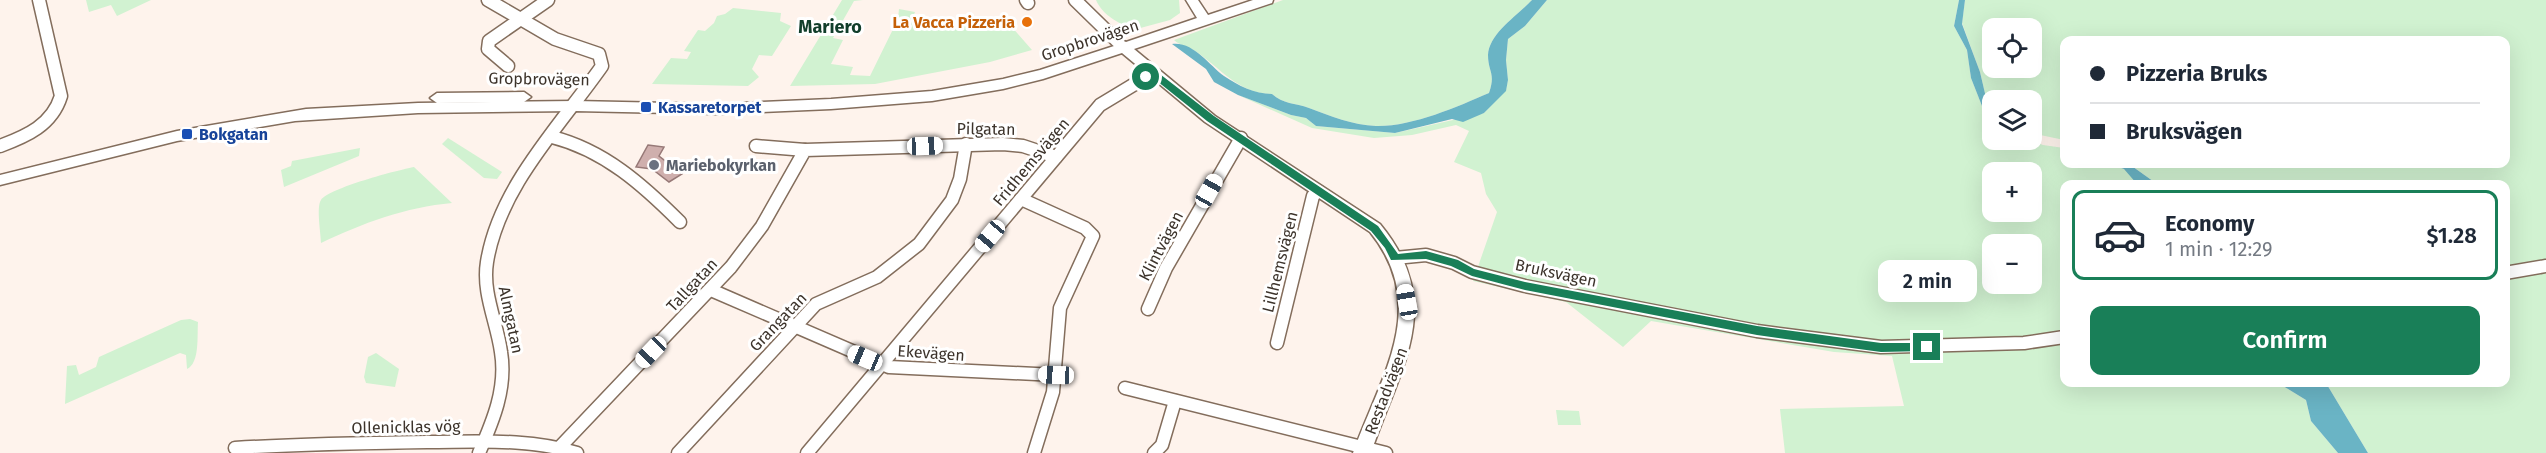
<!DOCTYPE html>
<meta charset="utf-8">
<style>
:root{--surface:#fff;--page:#f2f2f3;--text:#1f2937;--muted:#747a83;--line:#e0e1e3;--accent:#197f58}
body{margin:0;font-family:"Fira Sans",sans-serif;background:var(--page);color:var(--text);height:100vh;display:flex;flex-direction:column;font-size:22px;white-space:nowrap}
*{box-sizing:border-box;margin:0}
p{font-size:20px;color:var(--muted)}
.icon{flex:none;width:33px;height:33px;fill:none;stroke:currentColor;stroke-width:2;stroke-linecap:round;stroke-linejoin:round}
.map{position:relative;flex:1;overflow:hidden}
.drawer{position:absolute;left:2060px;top:180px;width:450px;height:207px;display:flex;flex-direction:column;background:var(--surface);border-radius:12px;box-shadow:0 6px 24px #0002}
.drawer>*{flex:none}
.guide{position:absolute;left:2060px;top:36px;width:450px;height:132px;border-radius:12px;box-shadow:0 6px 24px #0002;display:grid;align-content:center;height:132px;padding:0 30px;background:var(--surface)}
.fabs{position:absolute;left:1982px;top:18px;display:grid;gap:12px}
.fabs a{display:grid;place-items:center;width:60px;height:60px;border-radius:12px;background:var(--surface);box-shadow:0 6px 24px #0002;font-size:30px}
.end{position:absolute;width:27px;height:27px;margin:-14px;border:8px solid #197f58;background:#fff;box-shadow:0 0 0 3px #fff}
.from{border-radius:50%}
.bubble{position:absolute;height:42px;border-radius:12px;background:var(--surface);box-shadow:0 6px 24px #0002;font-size:20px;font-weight:600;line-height:42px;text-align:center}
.car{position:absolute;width:18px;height:36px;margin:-18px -9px;border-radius:8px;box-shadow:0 0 4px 2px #0007;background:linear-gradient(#fff 24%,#345 0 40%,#fff 0 76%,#345 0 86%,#fff 0)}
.guide b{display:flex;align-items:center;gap:21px;height:57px;font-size:22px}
.guide b+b{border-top:2px solid var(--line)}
.guide i{width:15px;height:15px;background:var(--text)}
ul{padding:10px 0 0;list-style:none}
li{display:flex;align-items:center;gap:18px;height:90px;margin:0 12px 9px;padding:0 18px;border:3px solid transparent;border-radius:12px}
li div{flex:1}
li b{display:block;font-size:22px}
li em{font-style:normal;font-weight:600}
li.selected{border-color:var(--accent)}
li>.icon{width:54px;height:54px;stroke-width:1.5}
.primary-button{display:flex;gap:12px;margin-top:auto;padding:12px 30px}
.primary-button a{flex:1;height:69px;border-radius:12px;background:var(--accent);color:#fff;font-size:24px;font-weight:600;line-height:69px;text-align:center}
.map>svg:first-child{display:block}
</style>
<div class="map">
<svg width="2546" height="453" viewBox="0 0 2546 453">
<rect width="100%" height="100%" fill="#fef3ec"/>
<g fill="#d1f2d1" fill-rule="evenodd">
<path d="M86 0H151L117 16 111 5 89 12Z"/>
<path d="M842 0H863L854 1 833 38 843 40 831 64 853 67 850 75 870 76 898 19 899 9 915 12 911 22 918 26 1001 22 1010 25 1032 50 990 62 875 84 790 86Z"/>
<path d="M1096 0H1179L1180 13 1170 20 1133 30C1118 22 1103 16 1096 0Z"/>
<path d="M1283 0H1532C1518 15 1489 33 1488 55 1488 72 1496 73 1489 93 1457 107 1411 127 1376 126 1353 125 1330 116 1309 108 1295 103 1283 104 1272 94 1238 94 1220 67 1195 51 1188 46 1180 46 1174 40Z"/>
<path d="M1547 0H1959L1954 26 1967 50 1971 78 1982 106 1992 116V140H2031L2043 145 2064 148V164C2087 164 2128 157 2137 184H2064V382L2278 383 2306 400 2311 421 2338 453H1785L1780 409 1904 406 1892 356 1834 352 1651 321 1623 347 1566 302 1473 281 1497 212 1486 194 1481 173 1454 162 1469 131 1456 125 1412 135 1374 138 1312 128 1238 95 1291 115 1306 118 1316 126 1395 133 1484 113 1506 90 1508 80 1506 60 1508 39 1525 26ZM1992 172H2031V212H1992ZM1992 244H2031V284H1992Z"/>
<path d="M1965 0H2546V453H2368L2326 383 2505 382V184H2157L2129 164H2505V40H2064V140L2031 133V100H1992V107L1987 102 1980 72 1962 23ZM1992 28H2031V68H1992Z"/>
<path d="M733 8 781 13 780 21 791 26 772 56 759 55 752 69 759 77 748 86 652 84 671 58 687 59 691 52 684 51 698 30 705 31 714 23 717 16 725 14Z"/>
<path d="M448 138 502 172 497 179 484 178 442 144Z"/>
<path d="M360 148 359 156 284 187 281 170 291 166 292 161Z"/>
<path d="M414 167 452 203C406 207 363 223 321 243 321 234 316 207 321 200 329 188 398 170 414 167Z"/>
<path d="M190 319 198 322C197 336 200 363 187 369L186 355 180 353 65 404 67 366 76 365 79 375 96 367 99 357 181 320Z"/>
<path d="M376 353 399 369 395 387 366 383 364 377 368 357Z"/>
<path d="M1556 410 1579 411 1581 425H1558Z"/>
</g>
<g fill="#6ab4c5">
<path d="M1532 0H1547L1525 26 1508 39 1506 60 1508 80 1506 91 1484 113 1463 122 1452 119 1395 133 1316 126 1306 118 1291 115 1238 95 1214 82 1206 69 1172 44C1193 41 1209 65 1224 76 1237 85 1255 94 1272 94 1283 104 1295 103 1309 108 1330 116 1353 125 1376 126 1411 127 1457 107 1489 93 1496 73 1488 72 1488 55 1489 33 1518 15 1532 0Z"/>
<path d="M1959 0H1965L1962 24 1980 72 1987 102 1992 107V116L1982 106 1971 78 1967 50 1954 26Z"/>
<path d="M2111 164H2129L2157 184H2137L2124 169Z"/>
<path d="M2326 383 2368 453H2338L2311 421 2306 400 2278 383Z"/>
</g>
<path fill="#cfafad" stroke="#977977" stroke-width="1.5" d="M648 145 664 147 659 156 682 174 669 182 652 169 636 167Z"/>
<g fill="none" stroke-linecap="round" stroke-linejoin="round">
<defs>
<g id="minor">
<path d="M1026 0 1028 3"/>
<path d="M1075 0 1117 41"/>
<path d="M508 66 488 49 489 41 548 0"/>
<path d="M552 137C604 150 643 185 680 222"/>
<path d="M0 146C27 136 52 125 61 96L39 0"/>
<path d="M756 146 805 150"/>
<path d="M1021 199 1085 228 1093 236 1060 308 1053 392 1034 453"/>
<path d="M1395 258 1426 255 1454 263 1472 272 1525 286 1757 331 1881 347 2024 343 2064 337"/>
<path d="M2505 273 2546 266"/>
<path d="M711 290 889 367 1056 375"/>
<path d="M1148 309 1166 268 1241 138"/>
<path d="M1277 343 1313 196 1318 191"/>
<path d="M1125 388 1386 453"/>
<path d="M560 447 731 267 762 226 805 150 1003 144 1023 146 1056 157"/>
<path d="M235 448C299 444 363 443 427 442 477 442 529 438 577 453"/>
<path d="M479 453C493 421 507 388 501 352 497 322 482 293 487 262 499 187 560 126 602 66L599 54 555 39 488 0"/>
<path d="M678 453 816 304 877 277 919 244 952 200 960 179 966 144"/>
<path d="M807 453 1100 105 1153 73"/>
<path d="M1154 453 1162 445 1175 401"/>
</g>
<g id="tertiary">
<path d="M1186 0H1198L1208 15 1253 0H1273L1272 3 1134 49 1215 116 1380 224C1448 306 1398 370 1371 453H1353C1380 377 1431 307 1370 232L1205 122 1122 53 1043 79 1003 89 932 101 831 109 717 114 575 111 418 113 295 121 177 141 0 185V175L177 131 306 109 418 103 575 101 717 104 831 99 932 91 1003 79 1040 70 1114 46 1112 43 1114 40 1119 39 1126 42 1197 18Z"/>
<path d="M524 92 531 97 524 102 437 103 430 98 437 93Z"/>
</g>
</defs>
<use href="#minor" stroke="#836d5c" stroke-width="15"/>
<use href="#tertiary" stroke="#836d5c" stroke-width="3"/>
<use href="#minor" stroke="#fff" stroke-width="12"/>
<use href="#tertiary" fill="#fff" fill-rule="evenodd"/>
</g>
<path fill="#197f58" d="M1150 71H1156L1214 116 1378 226 1398 254 1426 251 1458 260 1474 269 1525 282 1757 326 1881 343H1927L1932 347 1927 351 1881 352 1757 335 1525 290 1472 276 1451 266 1426 259 1391 260 1385 248 1371 231 1207 121 1152 77 1143 79V75Z"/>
<circle fill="#e8710a" stroke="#fff" stroke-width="2" cx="1027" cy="22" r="6"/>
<g fill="#1a4fb4" stroke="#fff" stroke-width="2">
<rect x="640" y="101" width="12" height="12" rx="3"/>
<rect x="181" y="128" width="12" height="12" rx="3"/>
</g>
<circle fill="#6b7280" stroke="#fff" stroke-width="2" cx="654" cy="165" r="6"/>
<g text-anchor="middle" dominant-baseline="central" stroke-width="6" stroke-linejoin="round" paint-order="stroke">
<g font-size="16" font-weight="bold" fill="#c56008" stroke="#fff" text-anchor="end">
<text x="1015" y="22">La Vacca Pizzeria</text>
</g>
<g font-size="16" fill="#3c332b" stroke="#fff">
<text transform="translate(1090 40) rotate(-18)">Gropbrovägen</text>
<text transform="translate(539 79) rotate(1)">Gropbrovägen</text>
<text transform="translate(986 129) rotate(1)">Pilgatan</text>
<text transform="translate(1031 162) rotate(-50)">Fridhemsvägen</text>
<text transform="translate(1161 246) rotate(-62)">Klintvägen</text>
<text transform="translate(1280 262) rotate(-76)">Lillhemsvägen</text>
<text transform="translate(1556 273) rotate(12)">Bruksvägen</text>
<text transform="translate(692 285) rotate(-47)">Tallgatan</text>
<text transform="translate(511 320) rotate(78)">Almgatan</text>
<text transform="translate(778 322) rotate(-46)">Grangatan</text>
<text transform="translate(931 353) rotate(4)">Ekevägen</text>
<text transform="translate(1386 391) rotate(-69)">Restadvägen</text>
<text transform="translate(406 427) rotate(-1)">Ollenicklas vög</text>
</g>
<g font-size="16" font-weight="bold" fill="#164399" stroke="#fff" text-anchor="start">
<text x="658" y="107">Kassaretorpet</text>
<text x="199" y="134">Bokgatan</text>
</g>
<g font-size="16" font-weight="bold" fill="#5b616d" stroke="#fff" text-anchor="start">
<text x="666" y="165">Mariebokyrkan</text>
</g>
<g font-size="18" font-weight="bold" fill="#113e2b" stroke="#fff">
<text x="830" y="27">Mariero</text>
</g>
</g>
</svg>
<div class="fabs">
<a><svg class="icon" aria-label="locate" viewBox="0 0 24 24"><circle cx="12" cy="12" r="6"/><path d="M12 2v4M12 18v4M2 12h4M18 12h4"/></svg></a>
<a><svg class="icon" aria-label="layers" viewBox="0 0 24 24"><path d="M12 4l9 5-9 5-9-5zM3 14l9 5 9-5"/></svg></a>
<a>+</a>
<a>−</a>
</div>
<i class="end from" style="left:1146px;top:77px"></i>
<i class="end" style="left:1927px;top:347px"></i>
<div class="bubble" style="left:1878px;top:260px;width:99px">2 min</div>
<i class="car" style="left:925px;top:146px;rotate:88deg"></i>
<i class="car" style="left:1209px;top:191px;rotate:29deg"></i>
<i class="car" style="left:990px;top:236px;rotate:220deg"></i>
<i class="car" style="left:1407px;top:302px;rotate:350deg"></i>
<i class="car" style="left:651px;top:352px;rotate:224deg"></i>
<i class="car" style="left:865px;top:358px;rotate:293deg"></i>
<i class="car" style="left:1056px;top:375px;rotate:272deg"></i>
<div class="guide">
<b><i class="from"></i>Pizzeria Bruks</b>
<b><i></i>Bruksvägen</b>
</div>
<section class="drawer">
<ul>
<li class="selected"><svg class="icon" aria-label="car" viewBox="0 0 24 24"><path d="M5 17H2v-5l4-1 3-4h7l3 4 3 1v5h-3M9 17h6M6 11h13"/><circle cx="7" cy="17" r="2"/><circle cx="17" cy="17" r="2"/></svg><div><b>Economy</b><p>1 min · 12:29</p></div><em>$1.28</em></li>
</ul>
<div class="primary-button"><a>Confirm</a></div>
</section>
</div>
